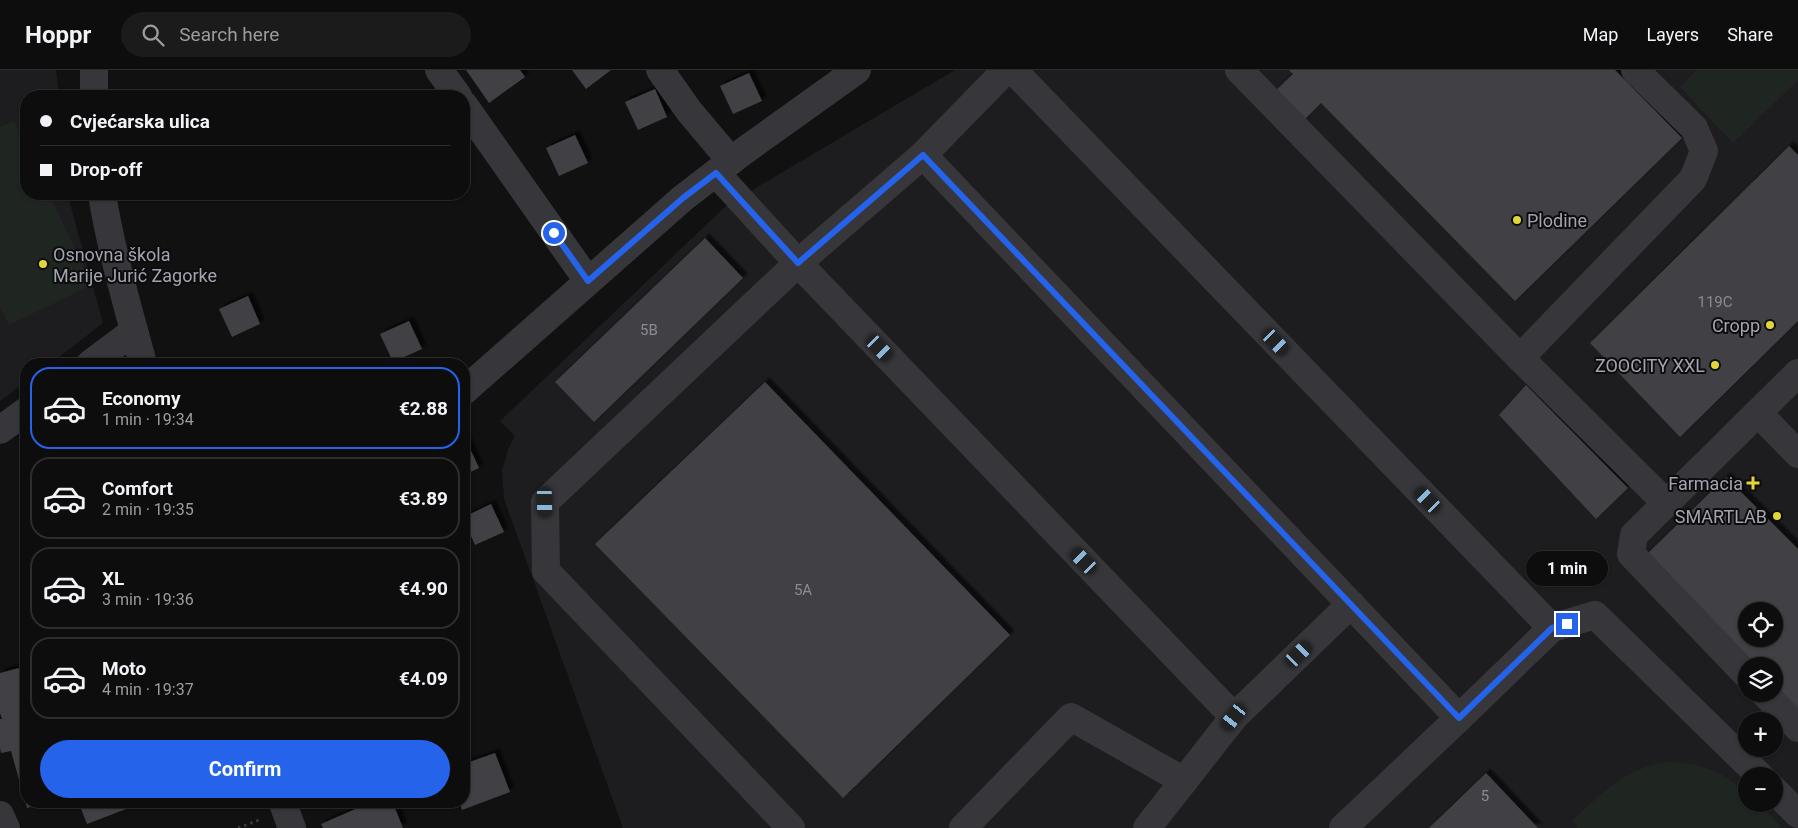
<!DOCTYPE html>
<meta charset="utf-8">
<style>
:root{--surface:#0d0d0e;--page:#1b1b1c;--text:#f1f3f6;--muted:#9a9c9e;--line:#2d2d2e;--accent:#2563eb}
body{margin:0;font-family:Roboto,sans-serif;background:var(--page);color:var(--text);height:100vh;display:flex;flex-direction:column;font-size:19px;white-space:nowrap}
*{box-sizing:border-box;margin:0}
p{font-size:16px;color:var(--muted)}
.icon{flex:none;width:28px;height:28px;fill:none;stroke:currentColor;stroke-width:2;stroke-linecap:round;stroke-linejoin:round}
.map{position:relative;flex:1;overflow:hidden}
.side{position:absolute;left:20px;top:288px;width:450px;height:450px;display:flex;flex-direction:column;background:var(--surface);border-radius:20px;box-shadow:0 1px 4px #0004,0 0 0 1px var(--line)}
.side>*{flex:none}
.banner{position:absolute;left:20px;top:20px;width:450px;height:110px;border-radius:20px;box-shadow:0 1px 4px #0004,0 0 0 1px var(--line);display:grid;align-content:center;height:110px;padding:0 20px;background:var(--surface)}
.tools{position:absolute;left:1738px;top:532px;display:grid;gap:10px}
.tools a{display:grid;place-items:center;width:45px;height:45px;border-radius:50%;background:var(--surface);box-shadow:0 1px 4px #0004,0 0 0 1px var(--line);font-size:25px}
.end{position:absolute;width:22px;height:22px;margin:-11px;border:6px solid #2563eb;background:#fff;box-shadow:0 0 0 2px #fff}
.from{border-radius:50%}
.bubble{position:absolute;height:35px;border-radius:18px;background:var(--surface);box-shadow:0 1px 4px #0004,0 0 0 1px var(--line);font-size:16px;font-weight:700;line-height:35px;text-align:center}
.car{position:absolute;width:15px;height:30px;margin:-15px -8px;border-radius:6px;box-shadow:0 0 4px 1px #0007;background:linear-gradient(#222 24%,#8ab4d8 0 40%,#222 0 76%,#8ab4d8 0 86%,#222 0)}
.banner b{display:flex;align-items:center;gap:18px;height:48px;font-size:19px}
.banner b+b{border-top:1px solid var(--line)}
.banner i{width:12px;height:12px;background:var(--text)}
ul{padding:9px 0 0;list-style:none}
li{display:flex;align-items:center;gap:15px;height:82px;margin:0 10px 8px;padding:0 10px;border:2px solid var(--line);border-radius:20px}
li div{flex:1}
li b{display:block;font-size:19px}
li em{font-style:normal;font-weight:700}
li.selected{border-color:var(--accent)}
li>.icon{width:45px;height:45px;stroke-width:1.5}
.action{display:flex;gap:10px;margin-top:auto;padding:10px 20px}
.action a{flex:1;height:58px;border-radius:30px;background:var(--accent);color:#fff;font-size:20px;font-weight:700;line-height:58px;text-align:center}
header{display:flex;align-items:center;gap:30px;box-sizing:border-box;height:70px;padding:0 25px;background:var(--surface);border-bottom:1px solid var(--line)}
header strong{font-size:24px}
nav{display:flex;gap:28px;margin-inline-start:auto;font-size:18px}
.search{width:350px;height:45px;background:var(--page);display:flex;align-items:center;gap:12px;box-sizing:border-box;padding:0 18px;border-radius:28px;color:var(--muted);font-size:19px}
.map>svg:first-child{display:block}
</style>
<header>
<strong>Hoppr</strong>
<div class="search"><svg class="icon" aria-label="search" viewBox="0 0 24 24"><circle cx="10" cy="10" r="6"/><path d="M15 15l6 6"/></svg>Search here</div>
<nav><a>Map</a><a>Layers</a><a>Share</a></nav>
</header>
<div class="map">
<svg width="1798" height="758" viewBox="0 0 1798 758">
<defs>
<filter id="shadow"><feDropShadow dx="4.5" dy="-4.5" stdDeviation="1" flood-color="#0009"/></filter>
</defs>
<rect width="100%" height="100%" fill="#111112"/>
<g fill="#1d1d1f" fill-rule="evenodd">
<path d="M0 0H56L59 26H26V124H69L70 134 103 253 50 294H26V311L0 331Z"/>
<path d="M955 0H1798V758H623L504 429 502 401 508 379 515 366 500 351 727 135ZM1746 541H1774V569H1746ZM1746 596H1774V624H1746ZM1746 651H1774V679H1746ZM1746 706H1774V734H1746Z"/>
</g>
<g fill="#1f2622">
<path d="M1697 0H1798V10L1733 73 1680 17Z"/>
<path d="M14 51 26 77V124H49L92 215 9 255 0 236V57Z"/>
<path d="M1667 692C1701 693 1720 700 1746 722V734H1759L1783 758H1578L1572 751C1601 724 1625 698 1667 692Z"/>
</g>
<g fill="#404045" fill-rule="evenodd" filter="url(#shadow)">
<path d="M466 0H520L525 7 489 33Z"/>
<path d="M572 0H611L586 19Z"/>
<path d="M1289 0H1615L1682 68 1515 231 1321 33 1301 53 1272 24 1293 4Z"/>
<path d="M749 3 762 31 733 44 720 16Z"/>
<path d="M655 19 667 47 638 60 625 32Z"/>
<path d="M575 65 588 93 559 106 546 78Z"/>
<path d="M1789 76 1798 85V251L1680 367 1590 273Z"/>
<path d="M705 168 743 208 594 352 555 312Z"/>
<path d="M248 226 260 254 232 267 219 239Z"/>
<path d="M409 251 422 279 393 292 380 264Z"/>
<path d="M765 312 1010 565 843 728 595 474Z"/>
<path d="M1526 315 1628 418 1596 449 1499 345Z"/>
<path d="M466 370 479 398 464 405V371Z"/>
<path d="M1726 407 1798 479V645L1774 621V596H1750L1644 487ZM1746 541H1774V569H1746Z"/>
<path d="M491 434 504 462 475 475 464 450V447Z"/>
<path d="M19 598 26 622V731L49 732 27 738 11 681 1 683 0 678V649H2L0 643V603Z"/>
<path d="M495 683 510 722 462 740 459 731H464V694Z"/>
<path d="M1486 703 1538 758H1429Z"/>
<path d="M78 731H147L87 754Z"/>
<path d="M374 731H392L403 758H323L321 754Z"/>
</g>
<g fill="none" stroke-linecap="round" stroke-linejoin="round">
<path stroke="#3a3a3f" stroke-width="3" stroke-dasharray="2.5 4" stroke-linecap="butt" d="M238 758 259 750"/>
<g stroke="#37373b" stroke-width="28">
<path d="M94 0V26"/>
<path d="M439 0 458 26"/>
<path d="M660 0 689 41 731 91"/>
<path d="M1013 0 1552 558 1459 648"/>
<path d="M1239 0 1520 288 1693 109 1704 81 1694 58 1635 0"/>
<path d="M464 35 588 211"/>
<path d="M923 85 1006 0"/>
<path d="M716 103 798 193 923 85 1459 648 1343 758"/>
<path d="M102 124C111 181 128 237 143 294"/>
<path d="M1520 288 1666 433"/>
<path d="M90 294 134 261"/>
<path d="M464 321 683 128 744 81 857 0"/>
<path d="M1758 343 1798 384"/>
<path d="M0 360 26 341"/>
<path d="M1552 558 1595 545 1760 706"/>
<path d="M1746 604 1631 484 1634 465 1798 303"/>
<path d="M1765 624 1798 658"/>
<path d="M1774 720 1798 744"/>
<path d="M282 731 292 758"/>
<path d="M0 745 6 758"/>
<path d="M791 758 546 501 545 432 798 193 1234 647 1351 534"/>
<path d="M963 758 1071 647 1184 711"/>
<path d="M1147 758 1234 647"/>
</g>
</g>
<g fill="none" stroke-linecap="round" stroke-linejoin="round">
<path stroke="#2563eb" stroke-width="6" d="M554 163 588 211 683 128 716 103 798 193 923 85 1459 648 1552 558 1567 554"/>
</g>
<g fill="#e2d538" stroke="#0c0c0d" stroke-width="2">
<circle cx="1517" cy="150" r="5"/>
<circle cx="43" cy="194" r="5"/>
<circle cx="1770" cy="255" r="5"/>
<circle cx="1715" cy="295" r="5"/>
<path d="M1750.5 405.5h5v5h5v5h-5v5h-5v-5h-5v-5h5z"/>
<circle cx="1777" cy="446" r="5"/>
</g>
<g text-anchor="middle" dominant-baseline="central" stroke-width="4" stroke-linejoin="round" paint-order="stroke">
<g font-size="15" fill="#8a8b96">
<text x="1715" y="232">119C</text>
<text x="649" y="260">5B</text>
<text x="803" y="520">5A</text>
<text x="1485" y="726">5</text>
</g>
<g font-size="18" fill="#a3a4b1" stroke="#0c0c0d" text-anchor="end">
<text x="1527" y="150" text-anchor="start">Plodine</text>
<text x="53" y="184" text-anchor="start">Osnovna škola<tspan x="53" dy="21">Marije Jurić Zagorke</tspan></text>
<text x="1760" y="255">Cropp</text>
<text x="1705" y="295">ZOOCITY XXL</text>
<text x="1743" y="413">Farmacia</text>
<text x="1767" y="446">SMARTLAB</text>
</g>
</g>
</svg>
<div class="tools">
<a><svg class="icon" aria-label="locate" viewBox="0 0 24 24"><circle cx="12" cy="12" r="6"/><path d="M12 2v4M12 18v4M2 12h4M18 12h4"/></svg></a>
<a><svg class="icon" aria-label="layers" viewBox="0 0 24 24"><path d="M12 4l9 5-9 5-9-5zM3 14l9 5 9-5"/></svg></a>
<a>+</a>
<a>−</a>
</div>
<i class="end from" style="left:554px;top:163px"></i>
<i class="end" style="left:1567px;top:554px"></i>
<div class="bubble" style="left:1526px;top:481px;width:82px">1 min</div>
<i class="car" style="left:1276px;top:272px;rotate:136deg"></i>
<i class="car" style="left:880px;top:278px;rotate:136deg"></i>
<i class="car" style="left:1428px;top:430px;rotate:316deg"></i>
<i class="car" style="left:545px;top:432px;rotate:179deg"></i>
<i class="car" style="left:1084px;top:491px;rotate:316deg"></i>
<i class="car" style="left:1299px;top:584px;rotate:46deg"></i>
<i class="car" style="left:1234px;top:647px;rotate:218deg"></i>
<div class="banner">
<b><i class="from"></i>Cvjećarska ulica</b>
<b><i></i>Drop-off</b>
</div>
<section class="side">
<ul>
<li class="selected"><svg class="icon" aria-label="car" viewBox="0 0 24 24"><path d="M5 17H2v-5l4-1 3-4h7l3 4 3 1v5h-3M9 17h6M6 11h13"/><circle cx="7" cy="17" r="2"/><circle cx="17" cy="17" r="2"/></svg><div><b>Economy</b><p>1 min · 19:34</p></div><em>€2.88</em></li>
<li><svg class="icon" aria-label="car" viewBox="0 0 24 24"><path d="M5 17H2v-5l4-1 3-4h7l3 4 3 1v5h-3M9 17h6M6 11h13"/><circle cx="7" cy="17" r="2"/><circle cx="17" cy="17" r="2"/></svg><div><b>Comfort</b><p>2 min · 19:35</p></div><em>€3.89</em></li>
<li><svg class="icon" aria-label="car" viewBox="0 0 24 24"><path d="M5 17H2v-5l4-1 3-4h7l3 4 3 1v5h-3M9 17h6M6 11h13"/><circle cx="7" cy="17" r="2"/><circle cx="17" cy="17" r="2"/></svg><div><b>XL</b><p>3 min · 19:36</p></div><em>€4.90</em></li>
<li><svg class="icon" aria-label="car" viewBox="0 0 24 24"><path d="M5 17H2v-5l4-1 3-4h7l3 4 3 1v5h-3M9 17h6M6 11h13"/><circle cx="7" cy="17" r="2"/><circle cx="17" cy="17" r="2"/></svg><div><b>Moto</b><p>4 min · 19:37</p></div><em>€4.09</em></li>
</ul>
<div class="action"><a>Confirm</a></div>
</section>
</div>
